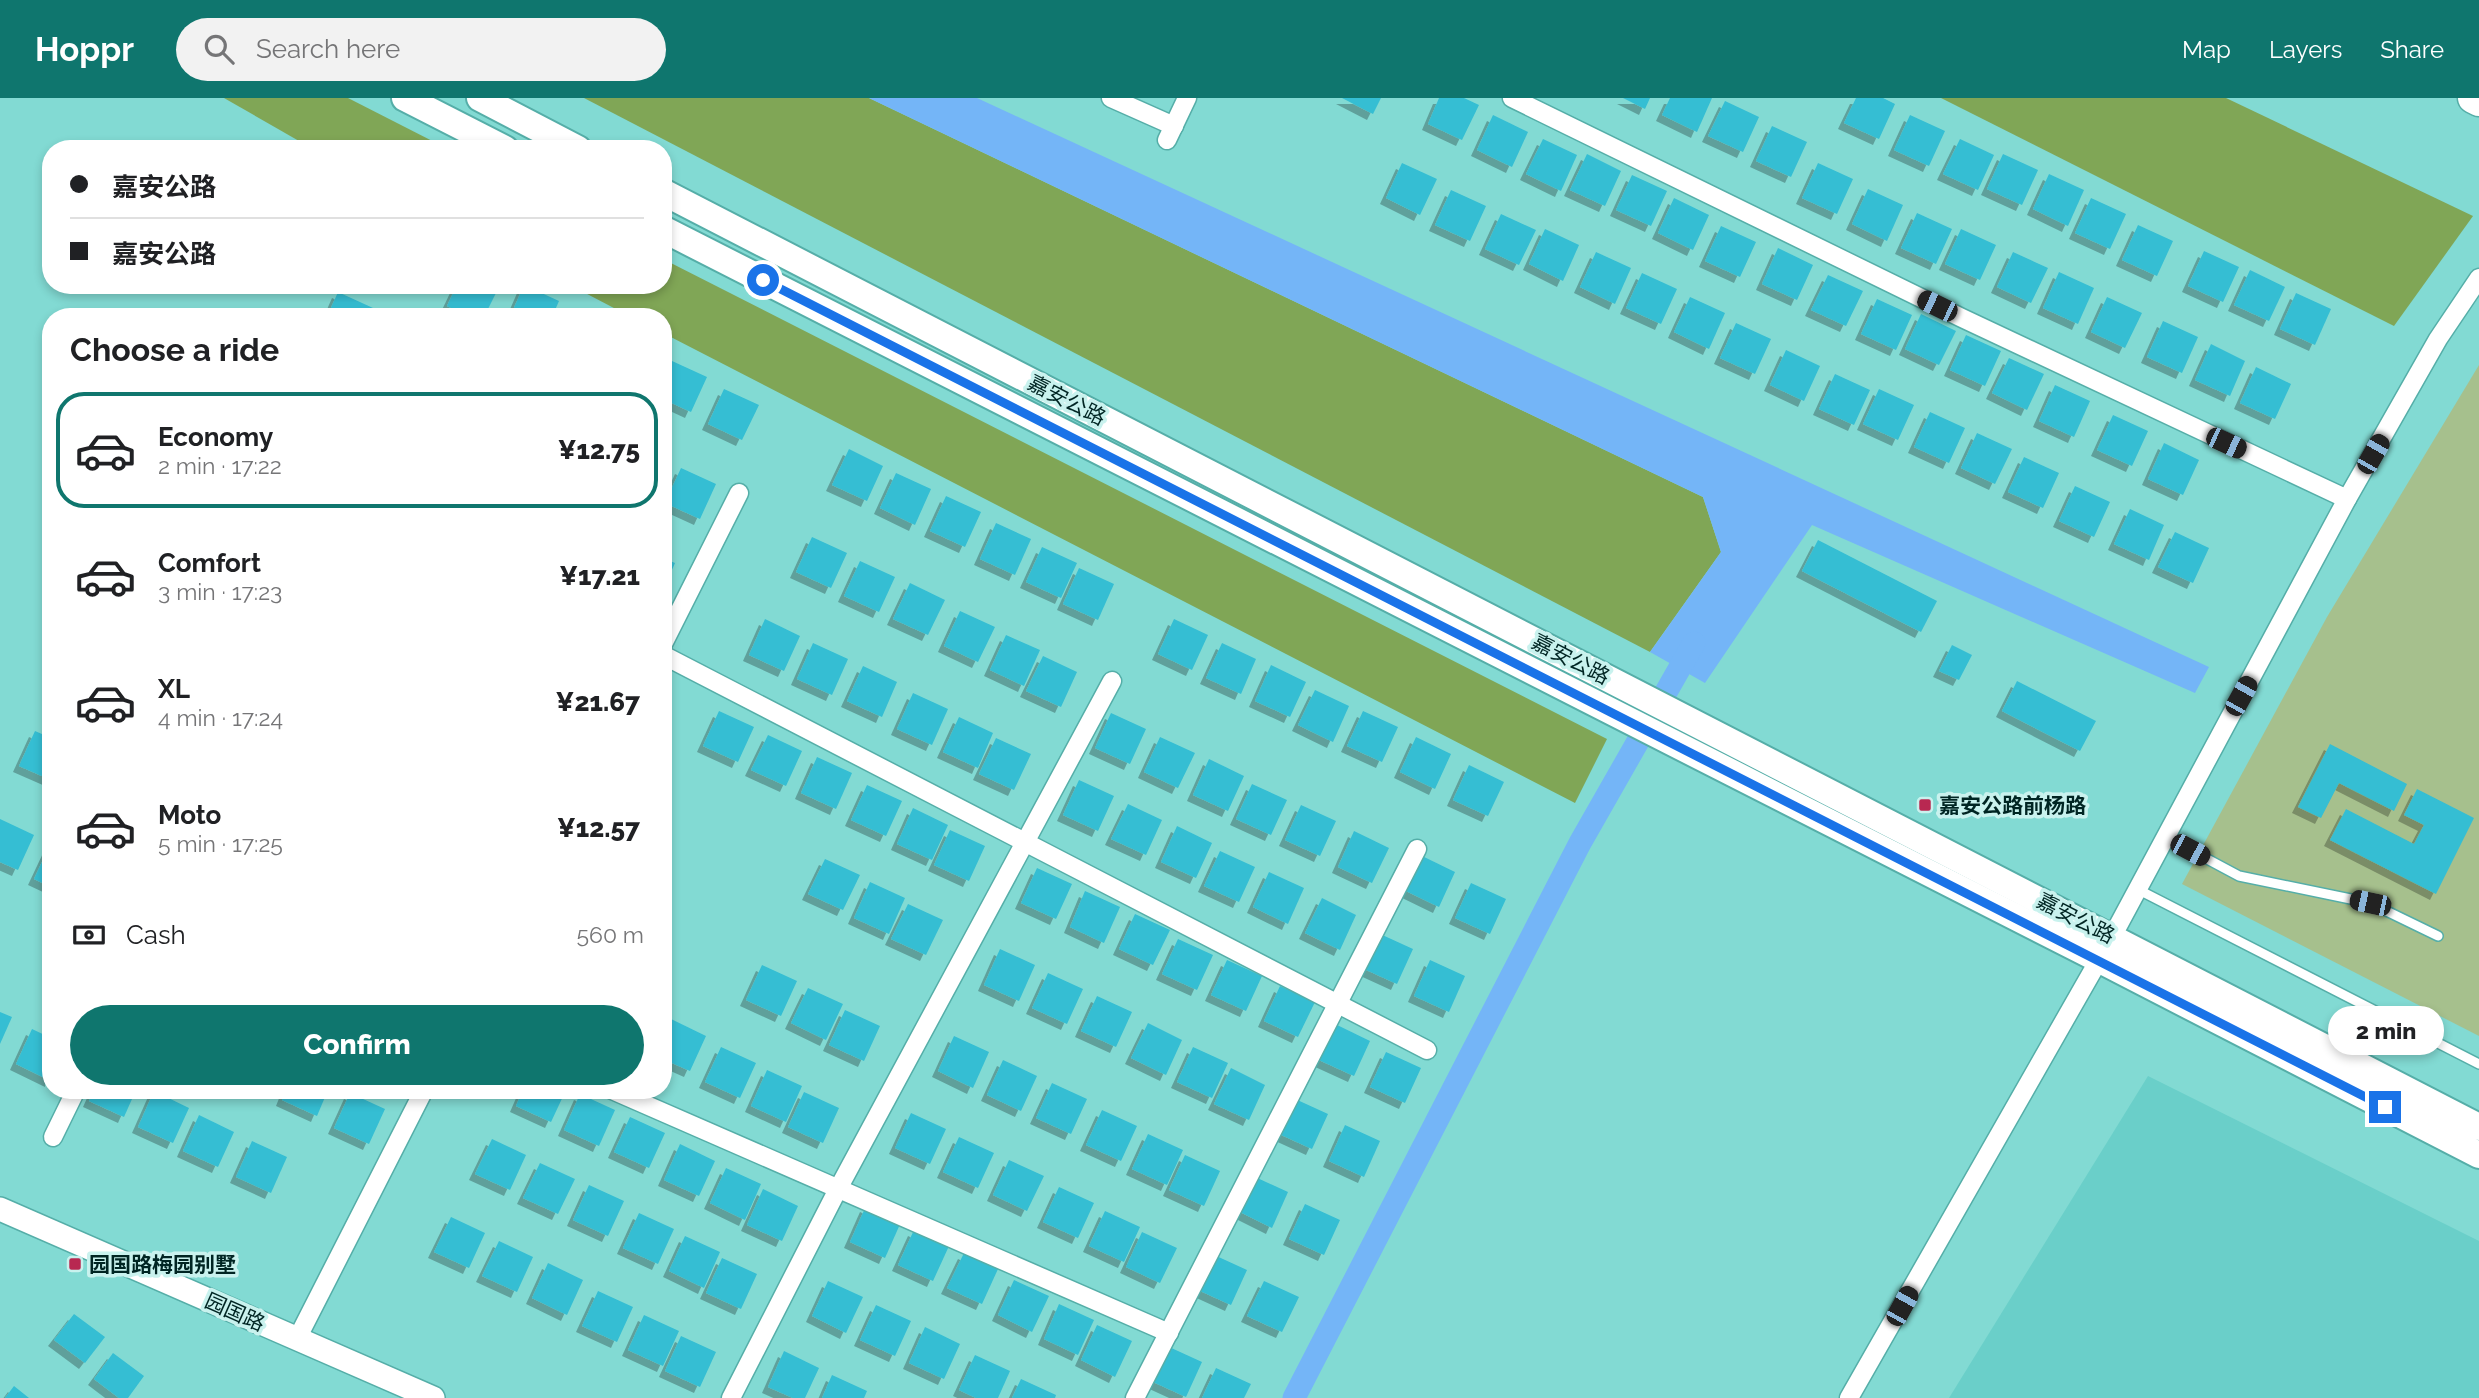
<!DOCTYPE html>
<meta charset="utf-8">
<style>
:root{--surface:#fff;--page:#f2f2f2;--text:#202124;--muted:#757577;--line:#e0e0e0;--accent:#0f766e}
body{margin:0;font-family:Raleway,"Noto Sans SC",sans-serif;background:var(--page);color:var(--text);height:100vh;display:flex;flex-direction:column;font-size:26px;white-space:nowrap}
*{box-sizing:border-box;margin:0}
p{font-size:23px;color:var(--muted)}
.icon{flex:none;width:38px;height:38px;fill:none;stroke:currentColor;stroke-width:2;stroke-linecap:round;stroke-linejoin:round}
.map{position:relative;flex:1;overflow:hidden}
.drawer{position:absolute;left:42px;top:210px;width:630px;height:791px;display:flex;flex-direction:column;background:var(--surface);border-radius:28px;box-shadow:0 4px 10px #0003}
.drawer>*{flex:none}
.top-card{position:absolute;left:42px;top:42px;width:630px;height:154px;border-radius:28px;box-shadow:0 4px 10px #0003;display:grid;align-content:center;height:154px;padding:0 28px;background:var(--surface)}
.end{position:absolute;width:32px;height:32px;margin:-16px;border:9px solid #1a73e8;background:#fff;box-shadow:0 0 0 4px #fff}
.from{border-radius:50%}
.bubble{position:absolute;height:49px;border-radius:24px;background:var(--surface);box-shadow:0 4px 10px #0003;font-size:23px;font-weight:800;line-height:49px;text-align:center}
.car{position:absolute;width:21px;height:42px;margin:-21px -10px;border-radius:9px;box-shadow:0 0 5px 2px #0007;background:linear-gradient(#222 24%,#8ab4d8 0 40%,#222 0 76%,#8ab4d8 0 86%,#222 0)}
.top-card b{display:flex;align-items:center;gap:24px;height:66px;font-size:26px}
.top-card b+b{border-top:2px solid var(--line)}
.top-card i{width:18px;height:18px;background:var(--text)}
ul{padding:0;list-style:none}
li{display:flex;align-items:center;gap:21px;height:116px;margin:0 14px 10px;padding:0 14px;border:4px solid transparent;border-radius:28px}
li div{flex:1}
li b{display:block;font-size:26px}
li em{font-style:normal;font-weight:800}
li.active{border-color:var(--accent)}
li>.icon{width:63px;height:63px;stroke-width:1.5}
h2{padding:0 28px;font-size:32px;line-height:84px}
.pay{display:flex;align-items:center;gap:18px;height:77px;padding:0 28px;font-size:26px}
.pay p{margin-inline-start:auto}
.primary-button{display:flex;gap:14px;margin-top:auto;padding:14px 28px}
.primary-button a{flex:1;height:80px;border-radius:42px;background:var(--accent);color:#fff;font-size:28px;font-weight:800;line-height:80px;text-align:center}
header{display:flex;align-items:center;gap:42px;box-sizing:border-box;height:98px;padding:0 35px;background:var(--accent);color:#fff}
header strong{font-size:33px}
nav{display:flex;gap:38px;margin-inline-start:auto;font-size:24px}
.search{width:490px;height:63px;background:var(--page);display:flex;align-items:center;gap:18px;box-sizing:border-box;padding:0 24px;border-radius:38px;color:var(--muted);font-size:26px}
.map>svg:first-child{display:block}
</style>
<header>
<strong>Hoppr</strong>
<div class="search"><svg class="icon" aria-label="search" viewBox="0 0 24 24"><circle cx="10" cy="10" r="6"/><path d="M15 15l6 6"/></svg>Search here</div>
<nav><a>Map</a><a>Layers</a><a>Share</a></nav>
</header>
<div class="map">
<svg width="2479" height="1300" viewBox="0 0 2479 1300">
<defs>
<filter id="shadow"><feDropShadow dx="-6" dy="6" stdDeviation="0" flood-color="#0004"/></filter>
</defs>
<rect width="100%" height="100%" fill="#82dad3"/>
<path fill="#6acfc9" d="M2148 978 2479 1143V1300H1949Z"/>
<path fill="#a6c08d" d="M2479 267V938L2182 786 2327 519Z"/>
<g fill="#80a656">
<path d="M224 0H348L448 51H313Z"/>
<path d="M584 0H869L1703 399 1721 454 1650 554Z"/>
<path d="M1941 0H2226L2473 118 2394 228Z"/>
<path d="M663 161 1607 641 1575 705 663 235V219H631L570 187H663Z"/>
</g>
<path fill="#74b5f7" d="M869 0H977L2209 569 2195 595 1812 427 1705 585 1650 554 1721 454 1703 399Z"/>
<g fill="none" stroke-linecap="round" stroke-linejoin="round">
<path stroke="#74b5f7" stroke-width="23" d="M1294 1300 1580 745 1694 545"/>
</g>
<g fill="#34bed3" filter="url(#shadow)">
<path d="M1342 0H1381L1373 16Z"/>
<path d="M1439 0H1464L1479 7 1462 42 1428 26Z"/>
<path d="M1623 0H1650L1645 11Z"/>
<path d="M1670 0H1712L1697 34 1662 17Z"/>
<path d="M1856 0H1883L1895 6 1879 41 1844 25Z"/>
<path d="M1725 3 1759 19 1743 54 1708 38Z"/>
<path d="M1493 17 1528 34 1512 69 1477 52Z"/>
<path d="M1910 17 1945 33 1929 68 1894 52Z"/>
<path d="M1772 28 1807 44 1791 79 1756 63Z"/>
<path d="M1543 41 1577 57 1561 93 1526 76Z"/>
<path d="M1960 41 1994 57 1978 92 1943 76Z"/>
<path d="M1587 56 1621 73 1605 108 1570 92Z"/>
<path d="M2003 56 2038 72 2022 107 1987 91Z"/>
<path d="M1402 65 1437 81 1420 117 1386 100Z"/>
<path d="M1818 65 1853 81 1837 116 1802 100Z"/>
<path d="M2049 76 2084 92 2068 128 2033 111Z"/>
<path d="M1632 77 1667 93 1651 128 1616 112Z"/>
<path d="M1868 91 1903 107 1887 143 1852 126Z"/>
<path d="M1451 92 1486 108 1470 143 1435 127Z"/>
<path d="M1674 100 1709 117 1693 152 1658 135Z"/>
<path d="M2091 100 2126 116 2110 151 2075 135Z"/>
<path d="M1917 115 1952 131 1936 166 1901 150Z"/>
<path d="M1501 116 1536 132 1519 167 1485 151Z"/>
<path d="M2138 127 2173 143 2157 178 2122 162Z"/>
<path d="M1721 128 1756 144 1740 179 1705 163Z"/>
<path d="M1545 131 1579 147 1563 183 1529 166Z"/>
<path d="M1961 131 1996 147 1980 182 1945 166Z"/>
<path d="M1778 150 1813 167 1797 202 1762 186Z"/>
<path d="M2204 153 2239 169 2223 204 2188 188Z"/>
<path d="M1596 154 1631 170 1615 206 1580 189Z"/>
<path d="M2013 154 2048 170 2031 205 1997 189Z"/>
<path d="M2250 172 2285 189 2269 223 2234 207Z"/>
<path d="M2059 174 2094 190 2078 226 2043 210Z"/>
<path d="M1642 175 1677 191 1661 226 1626 210Z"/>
<path d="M1828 177 1863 193 1846 228 1811 212Z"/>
<path d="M457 187 499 189 484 219H471L447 208Z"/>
<path d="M524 187 559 203 552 219H510Z"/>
<path d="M338 194 373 210 369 219H327Z"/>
<path d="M2296 195 2331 211 2315 247 2280 231Z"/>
<path d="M1690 199 1725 215 1709 251 1674 234Z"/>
<path d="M2107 199 2142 215 2125 250 2091 234Z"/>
<path d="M1877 201 1912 217 1896 252 1861 236Z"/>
<path d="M1921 216 1956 233 1939 267 1905 251Z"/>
<path d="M2163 223 2198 239 2182 275 2147 259Z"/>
<path d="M1736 225 1771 241 1755 276 1720 260Z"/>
<path d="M1966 237 2001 253 1985 288 1950 272Z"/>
<path d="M2211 246 2245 263 2230 298 2195 282Z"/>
<path d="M1786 252 1820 268 1804 303 1770 287Z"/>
<path d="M2009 260 2044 276 2027 312 1992 295Z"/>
<path d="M672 263 707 279 691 314 663 301V281Z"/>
<path d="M2256 269 2291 286 2275 321 2240 305Z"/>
<path d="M1835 276 1870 292 1854 327 1819 311Z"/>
<path d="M2055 287 2090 303 2074 339 2039 323Z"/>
<path d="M724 291 759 307 742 342 708 326Z"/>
<path d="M1879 291 1914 307 1898 342 1863 326Z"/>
<path d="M1930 314 1965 330 1949 365 1914 349Z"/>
<path d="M2113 317 2148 333 2132 368 2097 352Z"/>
<path d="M1977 335 2012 351 1995 386 1961 370Z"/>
<path d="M2164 345 2199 362 2183 397 2148 381Z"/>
<path d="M849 351 883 368 867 403 832 387Z"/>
<path d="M2024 359 2059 375 2043 410 2008 394Z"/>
<path d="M681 370 716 386 700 421 665 405Z"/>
<path d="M896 375 931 391 915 427 880 410Z"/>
<path d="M2075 388 2110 404 2094 439 2059 423Z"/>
<path d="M946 398 981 414 965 449 930 433Z"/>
<path d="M2130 411 2164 427 2149 462 2114 446Z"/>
<path d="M996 425 1031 441 1015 477 980 461Z"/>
<path d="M2175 434 2209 450 2193 485 2158 469Z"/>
<path d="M812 439 847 455 831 490 796 474Z"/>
<path d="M1818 442 1937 503 1921 534 1802 473Z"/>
<path d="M1042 449 1077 465 1061 500 1026 484Z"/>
<path d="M663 460 675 465 663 492Z"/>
<path d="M860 463 895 479 879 514 844 498Z"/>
<path d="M1079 470 1114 486 1098 522 1063 506Z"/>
<path d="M910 485 945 502 928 537 893 521Z"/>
<path d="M960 513 995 529 978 564 944 548Z"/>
<path d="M765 521 800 538 784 573 749 557Z"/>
<path d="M1174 521 1208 537 1192 572 1158 556Z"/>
<path d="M1006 537 1040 552 1024 588 990 572Z"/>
<path d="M813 545 848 561 832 597 797 581Z"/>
<path d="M1222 545 1256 561 1241 596 1206 580Z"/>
<path d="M1952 547 1972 557 1959 582 1939 573Z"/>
<path d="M1043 558 1077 574 1061 609 1026 593Z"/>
<path d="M1271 567 1306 584 1290 619 1255 603Z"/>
<path d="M863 568 897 584 882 619 847 603Z"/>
<path d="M2017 583 2096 623 2080 653 2002 613Z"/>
<path d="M1315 592 1349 608 1333 644 1298 627Z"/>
<path d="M913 595 948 611 932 647 897 631Z"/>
<path d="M719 613 754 629 738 664 703 648Z"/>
<path d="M1363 613 1398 629 1382 664 1347 648Z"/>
<path d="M1111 615 1146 631 1130 666 1095 650Z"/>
<path d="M959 619 993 635 978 670 943 654Z"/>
<path d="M35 633 51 640V682L19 668Z"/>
<path d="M768 637 802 653 786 688 751 672Z"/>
<path d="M1160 639 1195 655 1178 690 1144 674Z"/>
<path d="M1416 639 1451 656 1435 691 1400 674Z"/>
<path d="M996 640 1031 656 1014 692 979 676Z"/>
<path d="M2330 646 2407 686 2394 713 2339 685 2321 720 2298 709Z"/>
<path d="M817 659 852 675 836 711 801 695Z"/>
<path d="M1209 661 1244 678 1228 713 1193 697Z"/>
<path d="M1469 667 1504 684 1488 718 1453 702Z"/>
<path d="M1079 682 1114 698 1098 733 1063 717Z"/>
<path d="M1252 686 1287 702 1271 737 1236 721Z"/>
<path d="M867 687 902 703 886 738 851 722Z"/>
<path d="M2417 691 2474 720 2436 796 2330 742 2346 711 2414 746 2424 727 2404 717Z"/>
<path d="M1128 706 1162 722 1146 757 1111 741Z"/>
<path d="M1301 707 1336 723 1320 758 1285 742Z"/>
<path d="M913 710 948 727 932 762 897 746Z"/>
<path d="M0 721 34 737 18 772 0 764Z"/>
<path d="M1177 728 1212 745 1196 780 1161 764Z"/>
<path d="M950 732 985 748 969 783 934 767Z"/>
<path d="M1354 733 1389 750 1372 785 1338 769Z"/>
<path d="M51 745V789L34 781Z"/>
<path d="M1220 753 1255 769 1239 804 1204 788Z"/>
<path d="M1420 757 1455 774 1439 809 1404 792Z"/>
<path d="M825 761 860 777 843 812 808 796Z"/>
<path d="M1037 770 1072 786 1056 821 1021 805Z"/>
<path d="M1269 774 1304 790 1288 826 1253 809Z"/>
<path d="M870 784 905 800 889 836 854 820Z"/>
<path d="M1471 785 1506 801 1490 836 1455 820Z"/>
<path d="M1085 793 1120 809 1104 845 1070 829Z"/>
<path d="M1322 800 1356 817 1340 852 1305 835Z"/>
<path d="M908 806 943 822 926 857 891 841Z"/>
<path d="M1135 816 1170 832 1153 867 1119 851Z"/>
<path d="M1378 835 1413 851 1397 886 1362 870Z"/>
<path d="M1178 841 1213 857 1197 892 1162 876Z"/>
<path d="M1000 851 1035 867 1019 903 984 887Z"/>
<path d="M1227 862 1262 878 1246 913 1211 897Z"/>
<path d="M1430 862 1465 878 1449 914 1414 898Z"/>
<path d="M762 867 797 883 781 918 746 902Z"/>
<path d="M1048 875 1083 891 1067 926 1032 910Z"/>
<path d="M1280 888 1315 904 1298 939 1264 923Z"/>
<path d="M808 890 843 906 826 942 791 925Z"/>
<path d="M1097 898 1132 914 1116 949 1081 933Z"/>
<path d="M845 912 880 928 864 963 829 947Z"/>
<path d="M0 914 12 919 0 946Z"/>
<path d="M671 921 706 938 690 973 663 961V939Z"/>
<path d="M1148 925 1182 942 1166 977 1131 960Z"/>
<path d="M1335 926 1370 943 1354 978 1319 962Z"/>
<path d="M32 931 51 940V983L16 966Z"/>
<path d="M954 938 989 954 973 990 938 973Z"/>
<path d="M721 949 756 965 740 1000 705 984Z"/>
<path d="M1193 949 1228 965 1212 1000 1177 984Z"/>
<path d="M1386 954 1421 970 1405 1005 1370 989Z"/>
<path d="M1003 962 1037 978 1021 1013 987 997Z"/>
<path d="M1231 970 1265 987 1249 1022 1214 1006Z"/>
<path d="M767 972 802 988 786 1024 751 1008Z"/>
<path d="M1052 985 1087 1001 1071 1036 1036 1020Z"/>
<path d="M94 992H136L124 1019 89 1003Z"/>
<path d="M286 992H328L317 1018 282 1002Z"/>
<path d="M523 992H566L551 1024 516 1008Z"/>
<path d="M154 993 189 1010 173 1045 138 1029Z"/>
<path d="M804 994 839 1010 823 1045 788 1029Z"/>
<path d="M350 995 385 1011 369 1046 334 1030Z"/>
<path d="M580 996 615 1012 599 1048 564 1032Z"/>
<path d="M1293 1000 1328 1016 1312 1051 1277 1035Z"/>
<path d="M1102 1012 1137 1028 1121 1063 1086 1047Z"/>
<path d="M911 1015 946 1031 930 1066 895 1050Z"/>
<path d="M199 1017 234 1034 218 1069 183 1053Z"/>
<path d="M630 1019 665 1035 649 1070 614 1054Z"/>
<path d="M1345 1027 1380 1043 1364 1079 1329 1063Z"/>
<path d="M1148 1036 1183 1052 1167 1087 1132 1071Z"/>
<path d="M959 1039 994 1055 978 1090 943 1074Z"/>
<path d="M492 1041 526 1057 510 1092 475 1076Z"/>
<path d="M252 1043 287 1059 271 1095 236 1079Z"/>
<path d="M680 1046 715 1063 699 1098 664 1082Z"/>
<path d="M1185 1057 1220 1073 1204 1108 1169 1092Z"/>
<path d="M1009 1062 1044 1078 1027 1113 993 1097Z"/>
<path d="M540 1065 575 1081 558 1116 523 1100Z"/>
<path d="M726 1070 761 1086 745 1122 710 1105Z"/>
<path d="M1253 1078 1288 1094 1272 1130 1238 1113Z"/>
<path d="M589 1087 624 1103 608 1138 573 1122Z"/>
<path d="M1059 1089 1094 1105 1078 1140 1043 1124Z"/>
<path d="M763 1091 798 1108 782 1143 747 1127Z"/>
<path d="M1305 1106 1340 1122 1324 1157 1289 1141Z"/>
<path d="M866 1108 901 1124 885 1160 850 1144Z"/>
<path d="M1105 1113 1140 1129 1124 1164 1089 1148Z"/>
<path d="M639 1115 674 1131 658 1166 623 1150Z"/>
<path d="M451 1119 485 1135 469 1170 434 1154Z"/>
<path d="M914 1132 949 1148 933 1183 898 1167Z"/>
<path d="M1142 1134 1177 1150 1160 1185 1126 1169Z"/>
<path d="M685 1138 720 1154 704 1190 669 1173Z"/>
<path d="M499 1143 533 1159 517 1194 482 1178Z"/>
<path d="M964 1155 998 1171 982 1206 947 1190Z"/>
<path d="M1212 1156 1247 1172 1231 1207 1196 1191Z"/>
<path d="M722 1160 757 1176 741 1211 706 1195Z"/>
<path d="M548 1165 583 1182 567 1217 532 1200Z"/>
<path d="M1014 1182 1049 1198 1032 1234 998 1217Z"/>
<path d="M828 1183 863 1199 846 1235 812 1218Z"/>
<path d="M1264 1183 1299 1199 1282 1234 1247 1218Z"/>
<path d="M598 1193 633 1209 617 1244 582 1228Z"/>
<path d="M1059 1206 1094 1222 1078 1257 1044 1241Z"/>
<path d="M876 1207 911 1223 895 1258 860 1242Z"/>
<path d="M74 1216 105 1239 85 1265 54 1242Z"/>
<path d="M644 1217 679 1233 663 1268 628 1252Z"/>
<path d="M1097 1227 1132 1243 1115 1279 1081 1262Z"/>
<path d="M925 1229 960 1246 944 1281 909 1265Z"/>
<path d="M681 1238 716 1254 700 1289 665 1273Z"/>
<path d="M1167 1248 1202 1264 1186 1299 1151 1283Z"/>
<path d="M784 1253 819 1270 805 1300H793L768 1289Z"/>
<path d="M113 1255 144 1278 128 1300H119L94 1281Z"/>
<path d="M975 1257 1010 1273 998 1300H976L959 1292Z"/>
<path d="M1216 1270 1251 1286 1244 1300H1202Z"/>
<path d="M832 1277 867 1293 864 1300H822Z"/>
<path d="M1021 1281 1056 1297 1055 1300H1012Z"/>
<path d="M14 1288 29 1300H5Z"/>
</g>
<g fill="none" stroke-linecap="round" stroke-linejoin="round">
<defs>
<g id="lane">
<path d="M2166 739 2239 778 2370 805 2438 838"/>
<path d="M2137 791 2479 966"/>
</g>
<g id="street">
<path d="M1111 0 1174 28"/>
<path d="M1512 0 1962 220 2347 401"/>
<path d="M1167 42 1187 0"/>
<path d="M663 546 739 395"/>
<path d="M663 557 1427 952"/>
<path d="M612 992 1169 1235"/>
<path d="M53 1039 76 992"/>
<path d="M297 1241 424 992"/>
<path d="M731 1300 838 1091 1112 583"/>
<path d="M1135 1300 1417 751"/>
<path d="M1849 1300 2112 839 2347 401 2438 241 2479 180"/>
</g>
<path id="secondary" d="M0 1111 433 1300"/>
<g id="primary">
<path d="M405 0 505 51"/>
<path d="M480 0 578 51"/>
<path d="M663 94 2479 1029"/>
<path d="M663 131 2098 861 2479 1057"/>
</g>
<path id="highway" d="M2473 0 2479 3"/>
</defs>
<use href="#lane" stroke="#55aea8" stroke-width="12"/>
<use href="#street" stroke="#55aea8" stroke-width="21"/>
<use href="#secondary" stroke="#55aea8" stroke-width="26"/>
<use href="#primary" stroke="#55aea8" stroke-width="30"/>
<use href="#highway" stroke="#55aea8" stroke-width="33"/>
<use href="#lane" stroke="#fff" stroke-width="9"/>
<use href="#street" stroke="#fff" stroke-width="18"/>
<use href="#secondary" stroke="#fff" stroke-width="23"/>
<use href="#primary" stroke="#fff" stroke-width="26"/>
<use href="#highway" stroke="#fff" stroke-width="30"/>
</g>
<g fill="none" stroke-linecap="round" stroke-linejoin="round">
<path stroke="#1a73e8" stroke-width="9" d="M763 182 2385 1009"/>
</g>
<g fill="#b82851" stroke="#c9f2ee" stroke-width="2.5">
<rect x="1918" y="700" width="14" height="14" rx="3.5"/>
<rect x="68" y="1159" width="14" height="14" rx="3.5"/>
</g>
<g text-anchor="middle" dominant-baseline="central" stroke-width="7" stroke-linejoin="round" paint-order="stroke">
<g font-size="21" fill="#002523" stroke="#c9f2ee">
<text transform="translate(1067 302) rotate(27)">嘉安公路</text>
<text transform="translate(1571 561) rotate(27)">嘉安公路</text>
<text transform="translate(2076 820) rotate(27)">嘉安公路</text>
<text transform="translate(235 1214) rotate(24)">园国路</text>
</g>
<g font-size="21" font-weight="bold" fill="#002523" stroke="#c9f2ee" text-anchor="start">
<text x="1939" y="707">嘉安公路前杨路</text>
<text x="89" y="1166">园国路梅园别墅</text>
</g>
</g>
</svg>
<i class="end from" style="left:763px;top:182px"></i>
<i class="end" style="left:2385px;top:1009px"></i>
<div class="bubble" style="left:2328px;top:908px;width:116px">2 min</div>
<i class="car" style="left:1937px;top:208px;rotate:296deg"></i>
<i class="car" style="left:2226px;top:345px;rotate:115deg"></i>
<i class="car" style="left:2373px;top:356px;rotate:30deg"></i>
<i class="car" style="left:2241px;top:598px;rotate:29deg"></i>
<i class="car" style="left:2190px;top:752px;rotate:118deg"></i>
<i class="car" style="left:2370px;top:805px;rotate:282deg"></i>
<i class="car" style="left:1902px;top:1208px;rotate:29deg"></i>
<div class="top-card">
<b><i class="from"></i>嘉安公路</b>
<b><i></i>嘉安公路</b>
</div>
<section class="drawer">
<h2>Choose a ride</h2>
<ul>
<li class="active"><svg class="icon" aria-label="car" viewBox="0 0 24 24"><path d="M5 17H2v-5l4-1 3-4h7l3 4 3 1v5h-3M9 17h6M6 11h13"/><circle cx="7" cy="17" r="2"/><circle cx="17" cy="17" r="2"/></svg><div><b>Economy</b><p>2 min · 17:22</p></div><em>¥12.75</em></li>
<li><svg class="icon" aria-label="car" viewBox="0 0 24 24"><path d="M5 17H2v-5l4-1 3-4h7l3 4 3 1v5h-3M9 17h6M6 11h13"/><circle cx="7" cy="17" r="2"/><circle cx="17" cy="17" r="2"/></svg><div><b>Comfort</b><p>3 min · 17:23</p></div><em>¥17.21</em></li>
<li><svg class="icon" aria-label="car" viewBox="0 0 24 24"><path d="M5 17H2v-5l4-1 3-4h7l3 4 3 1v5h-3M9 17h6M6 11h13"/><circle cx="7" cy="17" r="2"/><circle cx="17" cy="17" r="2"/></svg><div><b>XL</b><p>4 min · 17:24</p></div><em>¥21.67</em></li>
<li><svg class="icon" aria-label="car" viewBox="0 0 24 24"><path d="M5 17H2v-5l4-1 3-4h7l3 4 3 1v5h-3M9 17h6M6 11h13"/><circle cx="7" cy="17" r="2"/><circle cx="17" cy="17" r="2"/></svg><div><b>Moto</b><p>5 min · 17:25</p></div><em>¥12.57</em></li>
</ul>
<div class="pay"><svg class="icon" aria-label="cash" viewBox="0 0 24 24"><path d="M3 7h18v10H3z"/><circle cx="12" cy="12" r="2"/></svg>Cash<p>560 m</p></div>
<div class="primary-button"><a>Confirm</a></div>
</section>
</div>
